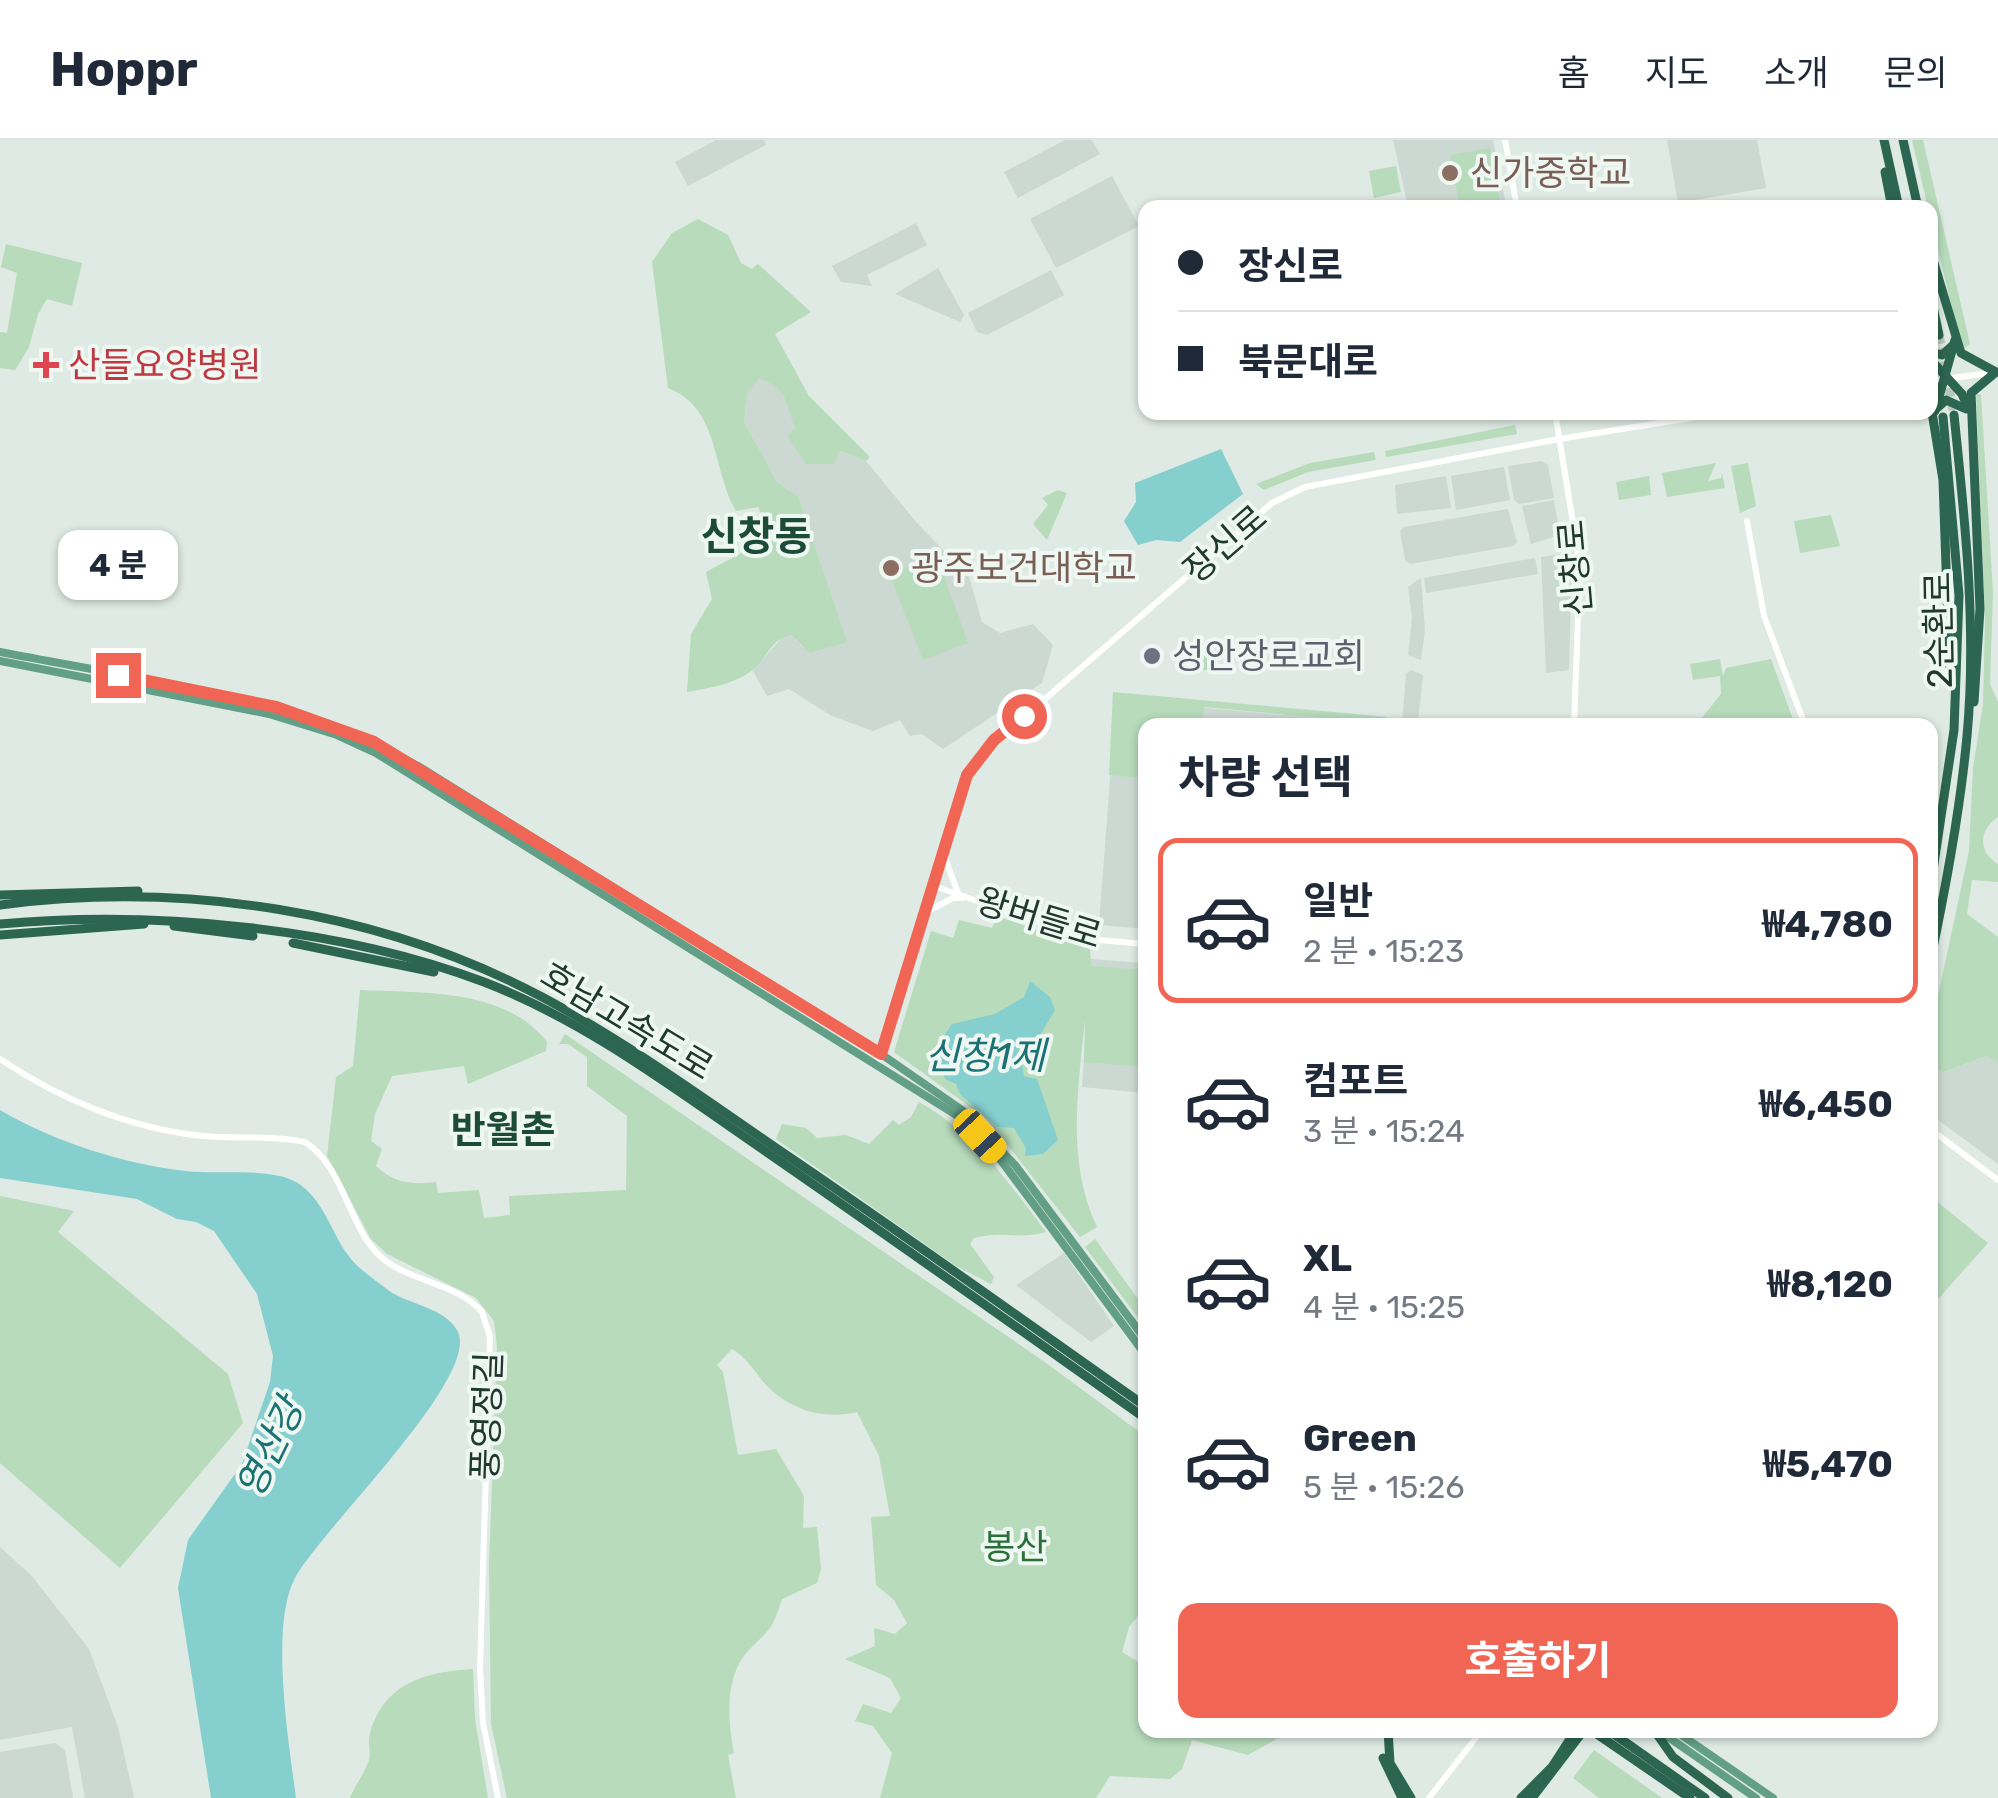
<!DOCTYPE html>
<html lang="ko">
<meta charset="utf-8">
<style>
:root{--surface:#fff;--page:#f2f2f3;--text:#1f2937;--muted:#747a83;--line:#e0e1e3;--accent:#f16555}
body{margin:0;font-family:Rubik,"Noto Sans KR",sans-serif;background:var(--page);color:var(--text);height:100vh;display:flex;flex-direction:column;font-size:38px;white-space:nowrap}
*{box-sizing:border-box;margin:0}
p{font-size:32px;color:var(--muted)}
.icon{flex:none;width:55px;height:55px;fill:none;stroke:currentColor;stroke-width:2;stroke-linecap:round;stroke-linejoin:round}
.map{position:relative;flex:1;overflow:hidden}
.details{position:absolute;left:1138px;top:578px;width:800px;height:1020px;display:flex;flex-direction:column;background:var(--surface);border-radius:20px;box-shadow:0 2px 8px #0004}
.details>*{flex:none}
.hud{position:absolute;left:1138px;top:60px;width:800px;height:220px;border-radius:20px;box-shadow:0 2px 8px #0004;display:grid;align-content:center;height:220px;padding:0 40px;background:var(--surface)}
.end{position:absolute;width:45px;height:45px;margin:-22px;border:12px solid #f16555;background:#fff;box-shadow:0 0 0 5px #fff}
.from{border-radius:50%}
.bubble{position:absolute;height:70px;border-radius:20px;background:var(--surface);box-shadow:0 2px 8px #0004;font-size:32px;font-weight:700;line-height:70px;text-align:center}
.car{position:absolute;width:30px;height:60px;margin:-30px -15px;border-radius:12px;box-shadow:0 0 8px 2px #0007;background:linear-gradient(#f5c518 24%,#345 0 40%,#f5c518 0 76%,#345 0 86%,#f5c518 0)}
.hud b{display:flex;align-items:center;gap:35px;height:95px;font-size:38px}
.hud b+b{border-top:2px solid var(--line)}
.hud i{width:25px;height:25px;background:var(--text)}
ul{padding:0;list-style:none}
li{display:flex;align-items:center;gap:30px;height:165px;margin:0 20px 15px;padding:0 20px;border:5px solid transparent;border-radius:20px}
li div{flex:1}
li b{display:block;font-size:38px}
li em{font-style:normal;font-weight:700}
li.on{border-color:var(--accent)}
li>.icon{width:90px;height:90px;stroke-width:1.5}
h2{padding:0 40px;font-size:45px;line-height:120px}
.primary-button{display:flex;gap:20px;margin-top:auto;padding:20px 40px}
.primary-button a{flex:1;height:115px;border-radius:20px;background:var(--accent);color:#fff;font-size:40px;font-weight:700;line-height:115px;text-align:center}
header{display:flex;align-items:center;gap:60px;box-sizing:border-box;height:140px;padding:0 50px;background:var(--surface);border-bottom:2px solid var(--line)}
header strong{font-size:48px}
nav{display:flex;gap:55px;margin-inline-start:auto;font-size:35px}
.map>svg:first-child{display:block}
</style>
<header>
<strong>Hoppr</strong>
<nav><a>홈</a><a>지도</a><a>소개</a><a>문의</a></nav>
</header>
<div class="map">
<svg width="1998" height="1658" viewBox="0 0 1998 1658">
<rect width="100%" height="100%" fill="#deeae3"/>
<g fill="#ccd9d2">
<path d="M716 0H764L766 5 688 46 675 22Z"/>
<path d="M1065 0H1092L1100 14 1018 58 1004 32Z"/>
<path d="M1393 0H1493L1506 65 1408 67Z"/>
<path d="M1667 0H1757L1766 48 1678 63Z"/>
<path d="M1112 36 1139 86 1056 128 1030 79Z"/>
<path d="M916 83 927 105 867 135 872 146 841 142 832 126Z"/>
<path d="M938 128 964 175 960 182 895 154Z"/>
<path d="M1051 130 1064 155 987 195 977 192 968 173Z"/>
<path d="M759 239 777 244 840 311 866 321 917 383 969 437 982 482 1000 493 1033 484 1053 505 1042 543 943 609 922 594 910 596 900 580 873 591 832 576 789 549 767 556 753 531 782 497 791 495 803 507 798 357 777 342 744 282 747 253Z"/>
<path d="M1542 321 1548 325 1554 358 1519 364 1514 360 1508 326Z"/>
<path d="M1504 327 1510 360 1456 370 1451 336Z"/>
<path d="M1446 336 1451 368 1397 374 1395 345Z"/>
<path d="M1554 360 1560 395 1531 404 1522 366Z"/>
<path d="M1508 369 1517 402 1513 406 1410 424 1405 420 1400 391 1404 387Z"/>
<path d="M1560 414 1569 420 1571 448 1569 530 1546 533 1541 417Z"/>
<path d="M1535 418 1538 434 1426 453 1424 438Z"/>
<path d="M1421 438 1425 490 1421 520 1408 515 1412 477 1408 447Z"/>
<path d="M1411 530 1423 535 1418 583 1402 582 1406 534Z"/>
<path d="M1116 560 1386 584 1145 585V789L1099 785Z"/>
<path d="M1090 819 1145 823V953L1082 947Z"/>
<path d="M1988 916 1998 923V1024L1930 974V927L1944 932Z"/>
<path d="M1064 1113 1114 1186 1091 1202 1016 1145Z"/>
<path d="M0 1407 31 1435 89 1509 118 1587 134 1658H85L72 1587 0 1600Z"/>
<path d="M55 1603 65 1610 73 1658H0V1612Z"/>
</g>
<g fill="#b7dbbb">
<path d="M1912 0H1923L1970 204 1962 210Z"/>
<path d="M1490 8 1501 66 1460 67 1450 15Z"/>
<path d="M1396 26 1401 52 1374 58 1369 31Z"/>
<path d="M698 79 728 95 741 123 752 129 758 124 811 172 775 194 809 256 870 317 866 321 840 311 834 324H806L788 297 795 287C785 262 788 247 759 239L747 253 744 282 777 342 798 357 847 502 810 513 791 495C769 499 767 521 750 532 731 545 709 548 687 552L691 494 712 459 706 432 760 403 768 387 758 367 736 371C712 330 720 268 668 248L652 122 672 93Z"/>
<path d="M6 104 82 123 72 166 47 159 38 174 29 207 15 230 0 228V192L7 193 17 133 1 127Z"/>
<path d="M1976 253 1981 255 1993 452 1990 544 1998 562V677C1978 690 1978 712 1998 724V742L1972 740 1967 774 1998 797V923L1987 916 1944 932 1930 927V894L1969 711 1973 628 1983 564 1985 478Z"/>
<path d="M1515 285 1517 294 1386 317 1385 311Z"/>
<path d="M1374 312 1376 320 1308 332 1264 350 1256 344 1310 323Z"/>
<path d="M1716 323 1708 341 1721 338 1722 333 1725 348 1667 357 1662 333Z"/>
<path d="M1748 323 1756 366 1740 373 1731 326Z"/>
<path d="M1649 336 1651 355 1619 360 1616 342Z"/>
<path d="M1058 350 1067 353 1047 400 1033 384 1048 365 1042 358Z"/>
<path d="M1831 375 1840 406 1800 413 1794 381Z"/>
<path d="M937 416 968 503 923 520 889 433Z"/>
<path d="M1176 511 1215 513 1214 531 1175 527Z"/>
<path d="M1720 519 1723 536 1726 528 1771 519 1795 585H1696L1721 554 1720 536 1693 540 1690 524Z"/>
<path d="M1113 552 1387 577 1386 584 1204 567 1202 585H1145V638L1109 635Z"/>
<path d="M998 776 1090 809 1091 826 1145 830V927L1084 922 1085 879C1078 950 1066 1022 1097 1087L1080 1097 987 979 894 912 931 791 953 798 959 780 992 788Z"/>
<path d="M360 850C421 853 506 848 547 902L546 911 468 944 464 926 392 936 375 974 371 1001 382 1009 376 1026C393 1043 413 1045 436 1042L438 1053 479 1050 484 1078 510 1075 509 1056 626 1050 627 976 587 946V917L568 904H559L565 894 1042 1220 1145 1296V1467L1129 1487 1122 1512 1145 1526V1590H1272L1280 1597 1248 1615 1192 1600 1182 1629 1170 1639 1110 1636 1096 1658H880L892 1613 873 1586 855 1581 863 1564 891 1573 901 1558 890 1538 845 1519 875 1506 874 1488 895 1494 907 1483 894 1460 876 1445 871 1377 890 1376 879 1316 857 1272C824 1280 790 1270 766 1245 755 1232 747 1218 732 1209L717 1225 723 1232 738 1315 776 1309 804 1356 803 1388 817 1387 821 1429 817 1443 782 1459C771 1493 770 1488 748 1511 724 1537 728 1582 734 1613L728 1615 736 1658H507L491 1584 489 1425 497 1207 494 1181 476 1158 387 1114 371 1099 327 1016 336 937 353 926Z"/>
<path d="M919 962C975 993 1008 1042 1046 1092 1016 1100 1003 1090 974 1098L970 1104 994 1137 991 1144 956 1126 776 999 782 984 806 988 817 998 846 995 869 1004 893 980 899 985 911 977Z"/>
<path d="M0 1056 74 1071 58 1092 228 1234 243 1283 120 1428 0 1323Z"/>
<path d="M1930 1056 1988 1103 1930 1168Z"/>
<path d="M1095 1099 1145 1169V1187L1085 1107Z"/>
<path d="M473 1529 475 1579 488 1658H350C355 1645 363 1636 368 1623 372 1614 367 1604 370 1593 385 1542 426 1532 473 1529Z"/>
<path d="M1594 1610 1662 1658H1599L1573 1638Z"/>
</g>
<g fill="#86cfcf">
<path d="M1221 309 1243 354 1180 402 1156 400 1138 405 1124 381 1136 362 1135 343Z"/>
<path d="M1030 841 1050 857 1055 870 1022 925 1024 936 1037 939 1058 1000 1043 1014 1025 1016 1026 1008 1014 988 997 987 960 954 956 944 945 939 935 909 952 884 995 874 1024 857Z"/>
<path d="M0 970C55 1002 123 1024 186 1031 218 1035 269 1027 296 1042 324 1059 330 1091 348 1115 357 1128 375 1140 388 1150 408 1165 446 1167 458 1192 479 1240 318 1392 294 1440 270 1488 289 1604 296 1658H211L178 1448 188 1400 242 1324 270 1242 273 1216 257 1154 214 1091 196 1082 177 1079 137 1059 0 1038Z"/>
</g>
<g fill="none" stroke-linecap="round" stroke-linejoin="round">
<g stroke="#b8c7bf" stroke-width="9" stroke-dasharray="9 4.5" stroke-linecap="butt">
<path d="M1939 195 1954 275"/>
<path d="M1931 218 1939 257"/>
</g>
<g stroke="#fff" stroke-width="6">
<path d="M1505 0 1517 68"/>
<path d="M1930 241 1997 232"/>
<path d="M1555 272 1580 426 1574 585"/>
<path d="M1747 381 1764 476 1805 585"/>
<path d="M945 718 958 753"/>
<path d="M934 746 1087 799 1145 804"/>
<path d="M928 771 953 758H962"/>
<path d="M0 919C59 959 131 989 203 996 236 999 272 995 305 1002 346 1029 347 1086 381 1117 409 1142 458 1143 482 1172L490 1197 480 1528 483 1583 498 1658"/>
<path d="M877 924 967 635 979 616 1272 363 1305 347 1559 299 1729 272"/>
<path d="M1930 989 1998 1040"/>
<path d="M1429 1658 1482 1590"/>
</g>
<g stroke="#639f87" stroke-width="8">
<path d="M0 512C143 540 288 557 418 626L881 914 962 970 1015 1025 1145 1199"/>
<path d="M0 521 269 574 337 595 376 613 958 976 997 1015 1145 1214"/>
<path d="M1658 1590 1756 1658"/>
<path d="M1674 1590 1773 1658"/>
</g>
<g stroke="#2c6551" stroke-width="9">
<path d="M1884 0 1899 68"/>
<path d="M1903 0 1918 68"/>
<path d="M1885 32 1892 68"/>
<path d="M1930 110 1961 213 1996 232"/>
<path d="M1930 153 1939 195"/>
<path d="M1930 212 1942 215 1952 206"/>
<path d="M1930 219 1962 254 1968 268"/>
<path d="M1930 260 1943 340 1950 541"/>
<path d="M1938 267 1946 260 1966 269"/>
<path d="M1935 271 1955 200"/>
<path d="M1974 562 1980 469 1971 253 1996 232"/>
<path d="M1930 750 1954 590 1959 455 1943 277"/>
<path d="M0 755 138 751"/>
<path d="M0 765C184 741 379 770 544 858 626 902 702 957 779 1010 902 1093 1023 1180 1145 1266"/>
<path d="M0 784C153 770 339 787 484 842 588 882 677 951 768 1013 894 1100 1019 1189 1145 1278"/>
<path d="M174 786 253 796"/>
<path d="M0 795 144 784"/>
<path d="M293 803 434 832"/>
<path d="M1930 822C1946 747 1960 672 1967 596 1977 490 1965 380 1954 275"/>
<path d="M1388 1590 1390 1623 1411 1658"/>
<path d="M1591 1590 1690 1658"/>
<path d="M1608 1590 1705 1658"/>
<path d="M1654 1590 1673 1617 1728 1658"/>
<path d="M1383 1618 1402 1658"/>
<path d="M1521 1658 1552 1627 1576 1590"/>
<path d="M1532 1658 1584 1590"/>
</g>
</g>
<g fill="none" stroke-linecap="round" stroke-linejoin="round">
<path stroke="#f16555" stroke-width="12" d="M118 535 276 567 374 602 881 914 967 635 994 600 1024 576"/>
</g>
<g fill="#8d6e63" stroke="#eef7f1" stroke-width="4">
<circle cx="1450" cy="33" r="10"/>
<circle cx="891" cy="428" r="10"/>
</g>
<path fill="#e0444e" stroke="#eef7f1" stroke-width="4" d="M41 210h10v10h10v10h-10v10h-10v-10h-10v-10h10z"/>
<circle fill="#6b7280" stroke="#eef7f1" stroke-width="4" cx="1152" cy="516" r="10"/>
<g text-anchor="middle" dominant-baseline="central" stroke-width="8" stroke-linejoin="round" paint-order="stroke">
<g font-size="35" fill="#785e54" stroke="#eef7f1" text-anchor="start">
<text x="1470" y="33">신가중학교</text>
<text x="911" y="428">광주보건대학교</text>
</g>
<g font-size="35" fill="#be3a42" stroke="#eef7f1" text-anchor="start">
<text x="68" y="225">산들요양병원</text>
</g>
<g font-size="35" fill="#20392f" stroke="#eef7f1">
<text transform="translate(1225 404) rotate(-41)">장신로</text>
<text transform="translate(1575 428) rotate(-95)">신창로</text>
<text transform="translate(1939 490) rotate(-91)">2순환로</text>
<text transform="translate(1039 778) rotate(17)">왕버들로</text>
<text transform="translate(627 881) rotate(31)">호남고속도로</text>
<text transform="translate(487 1276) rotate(-88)">풍영정길</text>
</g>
<g font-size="35" fill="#5b616d" stroke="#eef7f1" text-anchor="start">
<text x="1172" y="516">성안장로교회</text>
</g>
<g font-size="35" fill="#2b6f3b" stroke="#eef7f1">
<text x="1015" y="1407">봉산</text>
</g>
<g font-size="38" font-style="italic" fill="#1b7274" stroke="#eef7f1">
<text x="985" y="916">신창1제</text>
<text transform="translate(270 1308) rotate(-64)">영산강</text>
</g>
<g font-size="38" font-weight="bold" fill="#1c4b39" stroke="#eef7f1">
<text x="503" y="990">반월촌</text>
</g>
<g font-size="40" font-weight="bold" fill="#1c4b39" stroke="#eef7f1">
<text x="756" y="396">신창동</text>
</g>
</g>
</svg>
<i class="end from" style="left:1024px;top:576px"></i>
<i class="end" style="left:118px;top:535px"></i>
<div class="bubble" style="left:58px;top:390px;width:120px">4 분</div>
<i class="car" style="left:980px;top:996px;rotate:137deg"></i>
<div class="hud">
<b><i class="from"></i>장신로</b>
<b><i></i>북문대로</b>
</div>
<section class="details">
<h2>차량 선택</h2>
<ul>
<li class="on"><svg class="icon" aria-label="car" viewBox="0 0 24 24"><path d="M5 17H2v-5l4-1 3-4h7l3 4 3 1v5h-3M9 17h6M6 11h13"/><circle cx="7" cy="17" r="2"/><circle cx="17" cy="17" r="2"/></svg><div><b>일반</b><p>2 분 · 15:23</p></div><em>₩4,780</em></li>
<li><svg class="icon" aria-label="car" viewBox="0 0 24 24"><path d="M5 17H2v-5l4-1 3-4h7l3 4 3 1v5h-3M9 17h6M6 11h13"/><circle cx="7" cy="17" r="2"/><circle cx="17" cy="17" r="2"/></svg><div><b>컴포트</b><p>3 분 · 15:24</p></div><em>₩6,450</em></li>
<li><svg class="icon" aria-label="car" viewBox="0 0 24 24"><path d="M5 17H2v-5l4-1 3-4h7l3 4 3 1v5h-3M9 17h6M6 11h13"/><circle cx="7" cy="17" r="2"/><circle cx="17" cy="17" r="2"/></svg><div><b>XL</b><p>4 분 · 15:25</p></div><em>₩8,120</em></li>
<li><svg class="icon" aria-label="car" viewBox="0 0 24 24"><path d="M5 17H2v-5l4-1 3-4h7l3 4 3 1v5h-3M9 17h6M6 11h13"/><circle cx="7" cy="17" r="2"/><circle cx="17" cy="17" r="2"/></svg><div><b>Green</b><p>5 분 · 15:26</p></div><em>₩5,470</em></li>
</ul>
<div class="primary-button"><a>호출하기</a></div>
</section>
</div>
